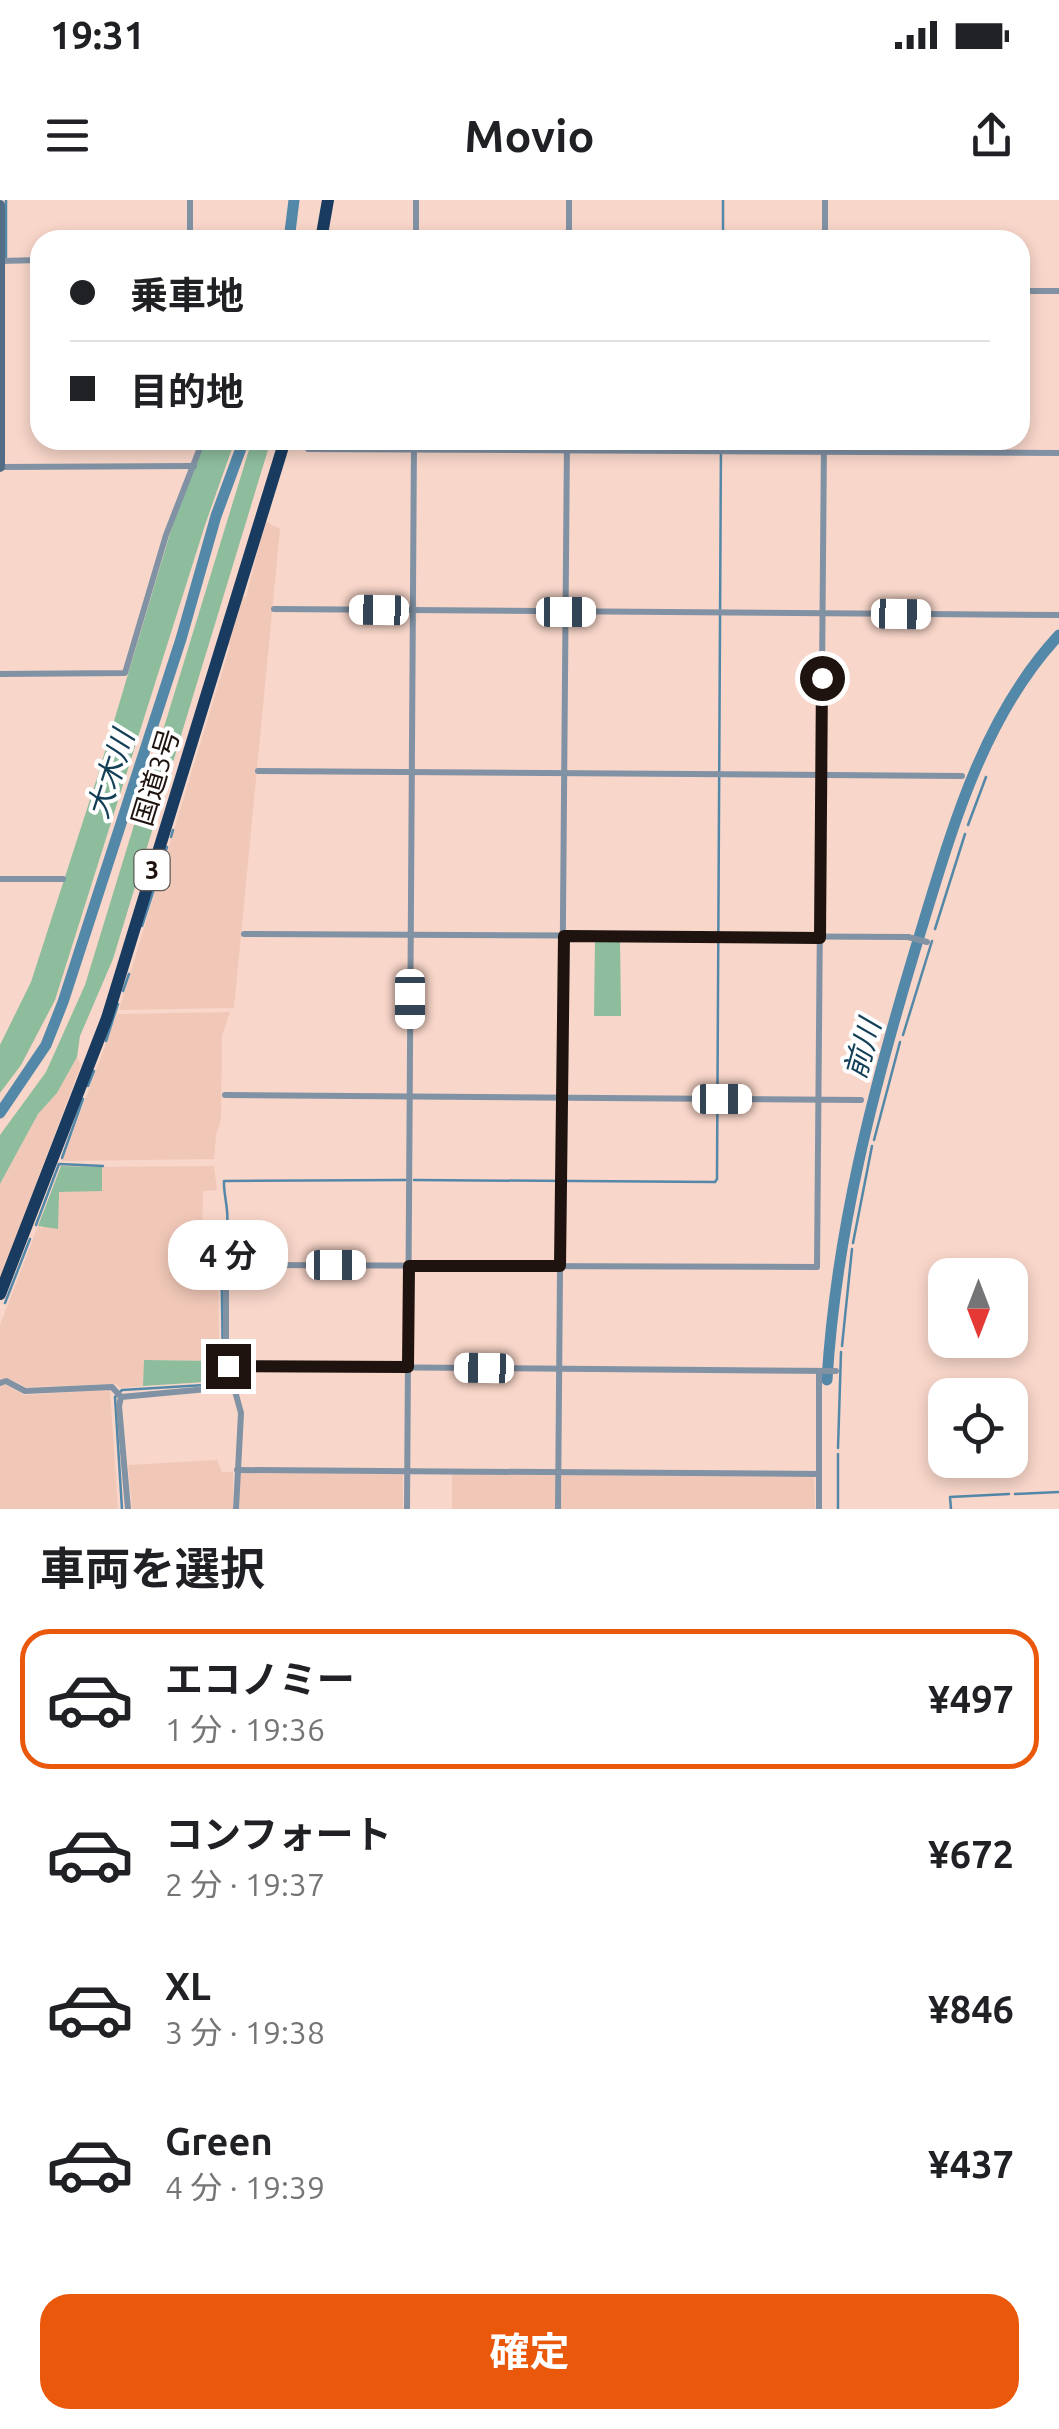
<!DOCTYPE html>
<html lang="ja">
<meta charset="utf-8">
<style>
:root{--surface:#fff;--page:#f2f2f2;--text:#202124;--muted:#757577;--line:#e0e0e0;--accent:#ea580c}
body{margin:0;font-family:Ubuntu,"Noto Sans JP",sans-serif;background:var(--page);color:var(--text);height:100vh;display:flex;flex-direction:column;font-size:38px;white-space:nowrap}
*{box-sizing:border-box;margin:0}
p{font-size:32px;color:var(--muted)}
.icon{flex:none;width:55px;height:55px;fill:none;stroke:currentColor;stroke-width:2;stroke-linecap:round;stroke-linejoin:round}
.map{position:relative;height:1309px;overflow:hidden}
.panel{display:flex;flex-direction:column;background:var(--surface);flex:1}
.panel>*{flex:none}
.top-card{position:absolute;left:30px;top:30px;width:1000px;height:220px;border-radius:30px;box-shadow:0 5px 15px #0003;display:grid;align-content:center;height:220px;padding:0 40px;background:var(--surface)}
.needle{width:65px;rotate:180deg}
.buttons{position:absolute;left:928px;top:1058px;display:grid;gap:20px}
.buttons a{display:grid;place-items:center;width:100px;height:100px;border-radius:20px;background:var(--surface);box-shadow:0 5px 15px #0003;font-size:50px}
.end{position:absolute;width:45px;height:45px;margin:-22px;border:12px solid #1e130e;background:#fff;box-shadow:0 0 0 5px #fff}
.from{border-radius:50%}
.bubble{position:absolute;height:70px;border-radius:30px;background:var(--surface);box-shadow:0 5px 15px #0003;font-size:32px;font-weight:700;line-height:70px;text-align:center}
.car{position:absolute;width:30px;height:60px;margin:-30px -15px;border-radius:12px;box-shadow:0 0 8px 2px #0007;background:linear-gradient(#fff 24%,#345 0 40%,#fff 0 76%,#345 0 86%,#fff 0)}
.top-card b{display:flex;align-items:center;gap:35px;height:95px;font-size:38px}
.top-card b+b{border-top:2px solid var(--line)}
.top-card i{width:25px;height:25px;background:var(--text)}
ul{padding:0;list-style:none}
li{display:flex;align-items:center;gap:30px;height:140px;margin:0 20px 15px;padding:0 20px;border:5px solid transparent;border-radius:30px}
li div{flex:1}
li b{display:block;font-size:38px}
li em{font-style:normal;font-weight:700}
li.selected{border-color:var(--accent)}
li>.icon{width:90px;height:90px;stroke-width:1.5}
h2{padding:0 40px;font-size:45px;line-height:120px}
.primary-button{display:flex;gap:20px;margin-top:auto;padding:20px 40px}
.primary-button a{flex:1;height:115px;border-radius:30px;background:var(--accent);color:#fff;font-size:40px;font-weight:700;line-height:115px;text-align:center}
.status{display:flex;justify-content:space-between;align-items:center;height:70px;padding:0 50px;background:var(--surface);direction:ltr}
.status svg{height:28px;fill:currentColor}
header{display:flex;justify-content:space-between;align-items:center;height:130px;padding:0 40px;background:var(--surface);font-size:45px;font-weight:700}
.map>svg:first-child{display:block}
</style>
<div class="status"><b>19:31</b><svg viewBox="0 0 49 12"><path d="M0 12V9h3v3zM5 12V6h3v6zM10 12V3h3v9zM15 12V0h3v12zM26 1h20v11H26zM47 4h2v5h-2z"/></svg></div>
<header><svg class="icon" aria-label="menu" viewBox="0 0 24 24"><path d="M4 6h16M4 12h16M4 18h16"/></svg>Movio<svg class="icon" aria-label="share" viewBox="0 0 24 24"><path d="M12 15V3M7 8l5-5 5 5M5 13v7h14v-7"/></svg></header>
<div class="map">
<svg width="1059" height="1309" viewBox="0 0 1059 1309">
<rect width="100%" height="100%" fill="#f8d6c9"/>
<g fill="#f1c8b8">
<path d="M265 321 280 329 234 808 119 810 230 446 227 443 241 398 246 397Z"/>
<path d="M230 812 222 836 221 919 216 935 214 959 62 961 117 814Z"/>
<path d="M77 857 81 865 0 1079V984L38 914 57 893Z"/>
<path d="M214 966 217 990 203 991 202 1033 218 1035 219 1161 145 1160 143 1186 121 1188 115 1184 26 1187 7 1178 0 1179V1125L38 1026 42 1029 58 992 101 990 102 967Z"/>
<path d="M0 1185H6L24 1195 110 1190 118 1309H0Z"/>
<path d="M217 1260 222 1272H233V1309H132L128 1265Z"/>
<path d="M242 1272 403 1274V1309H239V1274Z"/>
<path d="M452 1273H552L556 1277V1309H452Z"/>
<path d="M562 1274 814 1276 815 1309H561Z"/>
</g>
<g fill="#8dbd9d">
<path d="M205 240H235L205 325 55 800 21 865 0 893V845L31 782 97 578 171 330Z"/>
<path d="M252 240H271L113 759 80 836 77 857 57 893 38 914 0 984V935L46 872 85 785Z"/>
<path d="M595 739H620L621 816H594Z"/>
<path d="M61 966 102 967V991L59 992 58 1029 38 1026Z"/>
<path d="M144 1160 219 1161 218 1170 205 1182 143 1186Z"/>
</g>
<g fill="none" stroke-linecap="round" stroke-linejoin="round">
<g stroke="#5388a8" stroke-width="2.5">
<path d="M6 0V57"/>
<path d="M723 40V0"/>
<path d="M968 625 986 577"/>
<path d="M171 637 173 630"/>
<path d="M160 670 167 647"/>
<path d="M142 726 157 680"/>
<path d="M935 729 965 634"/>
<path d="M123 791 129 774"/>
<path d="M903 835 932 741"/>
<path d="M106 841 118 804"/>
<path d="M88 886 94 871"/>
<path d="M874 940 900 842"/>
<path d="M62 958 83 899"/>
<path d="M414 980 715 982 717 979 721 240"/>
<path d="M36 1025 59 964 103 966"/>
<path d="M853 1043 872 946"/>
<path d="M5 1103 30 1039"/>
<path d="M842 1146 852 1049"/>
<path d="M838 1248 841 1152"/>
<path d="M838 1254V1309"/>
<path d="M1015 1294 1059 1292"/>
<path d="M122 1309 115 1197 122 1190 205 1185 220 1177 223 1166 221 1037C234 1021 223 999 224 981L406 980"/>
<path d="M951 1309 950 1297 1009 1294"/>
</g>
<g stroke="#5388a8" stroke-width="11">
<path d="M289 40 294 0"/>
<path d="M0 913 46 845 63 802 181 439 216 316 244 240"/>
<path d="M827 1180C836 1032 873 890 915 750 949 640 979 521 1059 435"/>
</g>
<g stroke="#8192a4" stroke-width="6">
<path d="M190 0V40"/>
<path d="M416 40V0"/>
<path d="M569 40V0"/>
<path d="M825 40V0"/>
<path d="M0 61 40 60"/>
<path d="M1020 91H1059"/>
<path d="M308 249 1059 253"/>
<path d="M1 267 194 266"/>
<path d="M274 409 1059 415"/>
<path d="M0 474 125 473 166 335 203 240"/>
<path d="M258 571 962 576"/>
<path d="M0 679H63"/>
<path d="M244 734 908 737 927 742"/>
<path d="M225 895 861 900"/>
<path d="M228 1166 836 1171"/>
<path d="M0 1183 6 1181 25 1191 112 1187 121 1197 119 1206 128 1309"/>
<path d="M226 1184V1065L817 1067 824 240"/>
<path d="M226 1184 235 1191 241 1213 236 1309"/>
<path d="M121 1197 218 1188 226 1184"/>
<path d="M237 1270 819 1274"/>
<path d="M407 1309 414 240"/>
<path d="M558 1309 567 240"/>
<path d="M819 1309V1171"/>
</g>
<path stroke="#546d87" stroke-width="10" d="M0 5V267"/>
<g stroke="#183b5f" stroke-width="12">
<path d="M321 40 328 0"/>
<path d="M0 1094 107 818 285 240"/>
</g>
</g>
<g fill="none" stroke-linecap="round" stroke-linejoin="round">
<path stroke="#1e130e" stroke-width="12" d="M228 1166 408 1167 409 1066H560L564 736 820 738 822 478"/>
</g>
<g text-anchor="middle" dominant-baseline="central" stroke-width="8" stroke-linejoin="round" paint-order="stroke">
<rect fill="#fff" stroke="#625a56" stroke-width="2.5" x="134.5" y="650" width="35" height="40" rx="8"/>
<g font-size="25" font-weight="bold" fill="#1e130e">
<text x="152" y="670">3</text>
</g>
<g font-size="28" fill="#1e130e" stroke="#fff">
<text transform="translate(155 577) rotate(-73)">国道3号</text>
</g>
<g font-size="30" font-style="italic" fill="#123e56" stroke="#fff">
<text transform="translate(110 574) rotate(-72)">大木川</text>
<text transform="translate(862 849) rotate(-74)">前川</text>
</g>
</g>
</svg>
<div class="buttons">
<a><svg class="needle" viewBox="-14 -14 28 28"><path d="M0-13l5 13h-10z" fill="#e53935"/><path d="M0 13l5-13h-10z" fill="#757577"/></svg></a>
<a><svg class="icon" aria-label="locate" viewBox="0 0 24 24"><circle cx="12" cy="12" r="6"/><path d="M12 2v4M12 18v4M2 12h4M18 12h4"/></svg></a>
</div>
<i class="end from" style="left:822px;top:478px"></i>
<i class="end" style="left:228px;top:1166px"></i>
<div class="bubble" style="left:168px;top:1020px;width:120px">4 分</div>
<i class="car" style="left:379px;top:410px;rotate:271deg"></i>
<i class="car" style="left:566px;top:412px;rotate:90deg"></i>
<i class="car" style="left:901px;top:414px;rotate:91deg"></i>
<i class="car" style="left:410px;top:799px;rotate:180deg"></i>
<i class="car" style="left:722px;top:899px;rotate:90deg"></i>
<i class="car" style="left:336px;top:1065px;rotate:90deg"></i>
<i class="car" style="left:484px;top:1168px;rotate:271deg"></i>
<div class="top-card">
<b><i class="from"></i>乗車地</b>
<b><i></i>目的地</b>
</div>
</div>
<section class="panel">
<h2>車両を選択</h2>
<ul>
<li class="selected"><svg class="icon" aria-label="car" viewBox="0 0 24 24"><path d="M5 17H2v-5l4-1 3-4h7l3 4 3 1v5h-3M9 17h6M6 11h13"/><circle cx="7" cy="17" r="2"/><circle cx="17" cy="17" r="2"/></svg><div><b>エコノミー</b><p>1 分 · 19:36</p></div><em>¥497</em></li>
<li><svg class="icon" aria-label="car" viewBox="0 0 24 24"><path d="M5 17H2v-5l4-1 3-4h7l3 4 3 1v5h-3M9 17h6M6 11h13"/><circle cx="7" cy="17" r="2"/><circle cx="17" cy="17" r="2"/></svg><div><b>コンフォート</b><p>2 分 · 19:37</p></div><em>¥672</em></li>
<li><svg class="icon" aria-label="car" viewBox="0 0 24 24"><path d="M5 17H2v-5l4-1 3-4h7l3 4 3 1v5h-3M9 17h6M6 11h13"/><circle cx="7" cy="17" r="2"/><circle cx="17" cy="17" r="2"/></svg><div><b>XL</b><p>3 分 · 19:38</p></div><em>¥846</em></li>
<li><svg class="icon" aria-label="car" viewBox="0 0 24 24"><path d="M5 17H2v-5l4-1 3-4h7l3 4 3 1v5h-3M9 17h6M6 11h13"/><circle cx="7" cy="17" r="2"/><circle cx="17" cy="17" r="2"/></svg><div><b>Green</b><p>4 分 · 19:39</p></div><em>¥437</em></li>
</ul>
<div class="primary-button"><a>確定</a></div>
</section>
